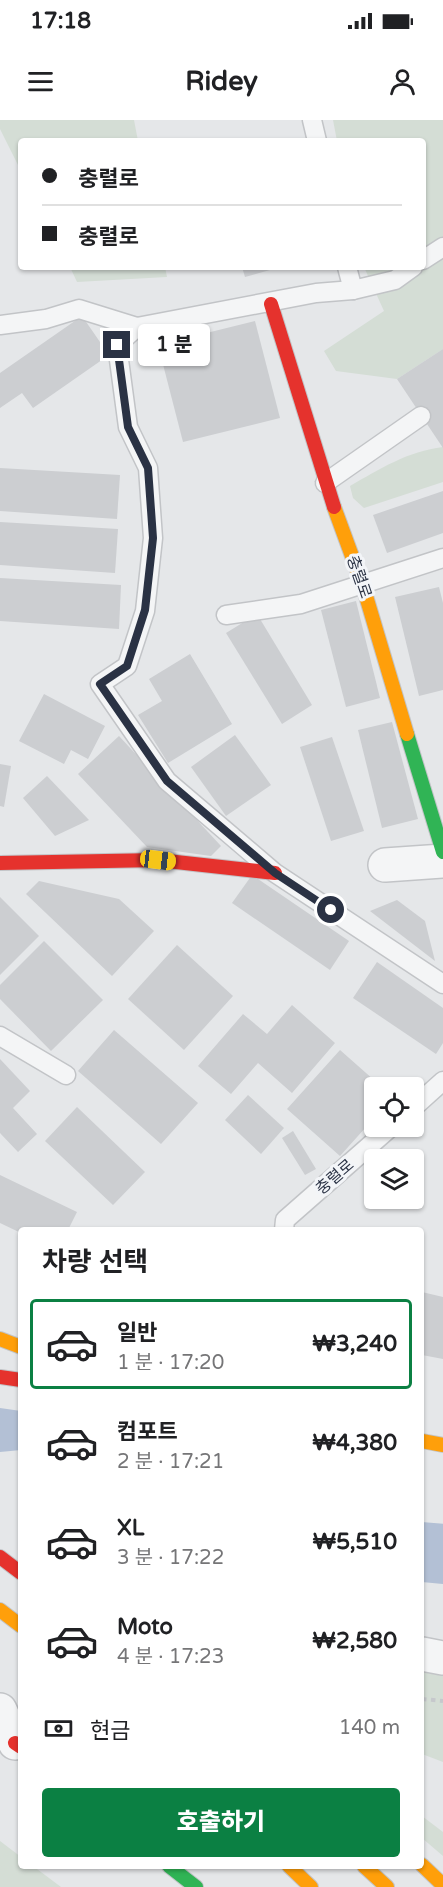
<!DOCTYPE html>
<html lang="ko">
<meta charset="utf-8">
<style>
:root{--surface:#fff;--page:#f6f6f6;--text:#202124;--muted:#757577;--line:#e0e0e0;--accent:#0b8043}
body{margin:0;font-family:"Varela Round","Noto Sans KR",sans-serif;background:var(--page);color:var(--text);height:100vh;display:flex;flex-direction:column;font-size:22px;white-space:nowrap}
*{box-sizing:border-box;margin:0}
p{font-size:20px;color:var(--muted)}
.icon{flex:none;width:33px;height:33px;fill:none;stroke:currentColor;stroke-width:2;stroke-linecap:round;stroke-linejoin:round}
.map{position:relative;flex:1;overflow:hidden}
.side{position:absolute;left:18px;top:1107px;width:406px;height:642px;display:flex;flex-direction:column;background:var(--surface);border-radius:6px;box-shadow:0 2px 4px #0004}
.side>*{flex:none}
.hud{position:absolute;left:18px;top:18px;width:408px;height:132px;border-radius:6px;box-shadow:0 2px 4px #0004;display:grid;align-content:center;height:132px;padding:0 24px;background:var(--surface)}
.buttons{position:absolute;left:364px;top:957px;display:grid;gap:12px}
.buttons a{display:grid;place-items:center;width:60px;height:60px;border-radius:6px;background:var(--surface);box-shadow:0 2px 4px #0004;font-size:30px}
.end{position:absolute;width:27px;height:27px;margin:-14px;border:8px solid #2a3244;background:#fff;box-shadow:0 0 0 3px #fff}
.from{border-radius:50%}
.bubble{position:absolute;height:42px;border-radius:6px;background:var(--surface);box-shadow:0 2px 4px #0004;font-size:20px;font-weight:800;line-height:42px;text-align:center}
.car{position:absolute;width:18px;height:36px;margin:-18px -9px;border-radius:8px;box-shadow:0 0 4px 2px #0007;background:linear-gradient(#f5c518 24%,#345 0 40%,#f5c518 0 76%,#345 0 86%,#f5c518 0)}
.hud b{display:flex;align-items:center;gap:21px;height:57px;font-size:22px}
.hud b+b{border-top:2px solid var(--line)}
.hud i{width:15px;height:15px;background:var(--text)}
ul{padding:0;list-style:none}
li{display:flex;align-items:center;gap:18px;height:90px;margin:0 12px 9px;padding:0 12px;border:3px solid transparent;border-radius:6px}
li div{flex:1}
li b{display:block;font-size:22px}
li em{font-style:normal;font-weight:800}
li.on{border-color:var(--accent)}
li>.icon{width:54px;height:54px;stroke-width:1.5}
h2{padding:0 24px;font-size:27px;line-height:72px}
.pay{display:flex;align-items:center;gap:15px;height:66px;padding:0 24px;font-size:22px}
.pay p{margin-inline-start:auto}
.action{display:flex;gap:12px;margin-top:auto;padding:12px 24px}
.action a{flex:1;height:69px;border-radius:6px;background:var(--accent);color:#fff;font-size:24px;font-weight:800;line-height:69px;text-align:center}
.status{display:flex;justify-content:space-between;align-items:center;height:42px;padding:0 30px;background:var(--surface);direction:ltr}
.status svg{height:16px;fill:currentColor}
header{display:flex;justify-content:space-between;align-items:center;height:78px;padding:0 24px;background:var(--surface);font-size:27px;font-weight:800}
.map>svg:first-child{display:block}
</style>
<div class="status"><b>17:18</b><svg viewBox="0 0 49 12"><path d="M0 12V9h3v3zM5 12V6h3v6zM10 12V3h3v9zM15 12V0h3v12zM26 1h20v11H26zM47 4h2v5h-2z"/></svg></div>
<header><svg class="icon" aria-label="menu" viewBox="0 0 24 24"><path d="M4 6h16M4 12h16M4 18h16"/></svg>Ridey<svg class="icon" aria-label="person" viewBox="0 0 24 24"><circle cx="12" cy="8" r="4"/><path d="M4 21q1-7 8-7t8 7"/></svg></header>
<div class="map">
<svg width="443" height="1767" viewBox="0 0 443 1767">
<rect width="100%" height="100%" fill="#e5e7e9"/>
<g fill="#d4ddd5">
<path d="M0 0H134L138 21H21V51L0 9Z"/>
<path d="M333 0H443V229L397 259 336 251 324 231 384 191 364 147H423V21H337Z"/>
<path d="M70 147H165L167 157 77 162Z"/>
<path d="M443 327V362L364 388 353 378 350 366C380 349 408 331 443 327Z"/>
<path d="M422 1552 443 1556V1642L422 1634Z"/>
<path d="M422 1696 443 1712V1736L422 1718Z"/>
<path d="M0 1721 21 1737V1746H33L61 1767H0Z"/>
</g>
<path fill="#b3c0d5" d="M0 1288 21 1291V1330L0 1332Z"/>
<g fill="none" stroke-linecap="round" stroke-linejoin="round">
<path stroke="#b3c0d5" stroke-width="60" d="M422 1432 443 1434"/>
</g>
<g fill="#ccced1">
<path d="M242 147H277V148L245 157Z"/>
<path d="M82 196 109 235 33 288 22 273 0 288V253Z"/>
<path d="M255 201 280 298 183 322 158 225Z"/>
<path d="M443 229V328L397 259Z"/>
<path d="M0 348 120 355 117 399 0 391Z"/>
<path d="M443 371V413L387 433 373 395Z"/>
<path d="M0 402 118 409 115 453 0 445Z"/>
<path d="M0 458 121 465 119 509 0 501Z"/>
<path d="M439 467 443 483V570L419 576 395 477Z"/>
<path d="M356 481 380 578 346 587 321 490Z"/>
<path d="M257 494 312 585 282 604 226 513Z"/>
<path d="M190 534 232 604 168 643 138 595 162 581 149 559Z"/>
<path d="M44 574 105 606 88 639 71 630 64 644 19 621Z"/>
<path d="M392 602 418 699 382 708 358 610Z"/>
<path d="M235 615 271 665 226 696 191 647Z"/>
<path d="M119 616 221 726 211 736 147 727 78 654Z"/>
<path d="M332 617 364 711 331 721 300 627Z"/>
<path d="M0 644 11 646 4 687 0 686Z"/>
<path d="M47 656 89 700 55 716 23 678Z"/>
<path d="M252 755 349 821 330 850 232 783Z"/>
<path d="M39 761 119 779 154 811 112 856 26 774Z"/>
<path d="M0 777 39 816 0 855Z"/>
<path d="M397 780 425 801 435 841 370 791Z"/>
<path d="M44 821 103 880 51 931 0 879V865Z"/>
<path d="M177 825 233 876 184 930 128 879Z"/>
<path d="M377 842 443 888V923L436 934 353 878Z"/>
<path d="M292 885 335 923 292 973 258 943 231 974 198 946 243 894 267 914Z"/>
<path d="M114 910 198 983 161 1024 78 951Z"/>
<path d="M340 930 383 968H375V997L340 1036 287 989Z"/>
<path d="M0 939 30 971 13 988 37 1014 18 1032 0 1013Z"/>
<path d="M248 975 284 1008 261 1034 225 1000Z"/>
<path d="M77 987 145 1052 113 1085 45 1021Z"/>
<path d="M293 1011 316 1049 305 1055 282 1018Z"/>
<path d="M0 1055 77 1092 68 1110H21V1113L0 1103Z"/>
<path d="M422 1172 443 1177V1239L422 1235Z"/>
</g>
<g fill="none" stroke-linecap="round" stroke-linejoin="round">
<defs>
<g id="lane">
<path d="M312 0 317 21"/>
<path d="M423 140 443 127"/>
<path d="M347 147 353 170"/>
<path d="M413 147 395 160 353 170 316 173 137 207 117 225 128 307 148 348 153 418 145 491 127 546 100 564 167 661 275 753 443 864"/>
<path d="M0 205 46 199 79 189 137 207"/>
<path d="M325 363 421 296"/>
<path d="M226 495 301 484 443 438"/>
<path d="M0 916 66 955"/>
<path d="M414 987 443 961"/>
<path d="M284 1110 285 1100 392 1006"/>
</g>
<g id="street">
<path d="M385 745 443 741"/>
<path d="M422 1534 443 1538"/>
<path d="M0 1590 15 1623"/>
</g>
<g id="fast">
<path d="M407 614 443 732"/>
<path d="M169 1746 196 1767"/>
</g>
<g id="slow">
<path d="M334 387 363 466 407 614"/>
<path d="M0 1219 21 1227"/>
<path d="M422 1321 443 1325"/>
<path d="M0 1490 21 1506"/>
<path d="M422 1745 443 1765"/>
<path d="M289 1746 311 1767"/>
<path d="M364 1746 387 1767"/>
</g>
<g id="jam">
<path d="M271 184 334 387"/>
<path d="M0 743 158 740 275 753"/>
<path d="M0 1257 21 1260"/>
<path d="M0 1437 21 1453"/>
<path d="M15 1623 21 1627"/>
</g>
</defs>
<use href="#lane" stroke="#c2c4c7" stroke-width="21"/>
<use href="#street" stroke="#c2c4c7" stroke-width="36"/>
<use href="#fast" stroke="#c2c4c7" stroke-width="16"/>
<use href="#slow" stroke="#c2c4c7" stroke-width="16"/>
<use href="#jam" stroke="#c2c4c7" stroke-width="16"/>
<path stroke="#c6c8cc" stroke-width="4" stroke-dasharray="4.5 4.5" stroke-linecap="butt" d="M422 1579 443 1581"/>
<use href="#lane" stroke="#f4f5f6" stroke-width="18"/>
<use href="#street" stroke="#f4f5f6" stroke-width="33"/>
<use href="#fast" stroke="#30b455" stroke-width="14"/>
<use href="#slow" stroke="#ff9f0a" stroke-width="14"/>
<use href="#jam" stroke="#e5322d" stroke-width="14"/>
</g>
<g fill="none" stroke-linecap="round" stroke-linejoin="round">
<path stroke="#2a3244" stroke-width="8" d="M117 225 128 307 148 348 153 418 145 490 127 546 100 564 167 661 275 753 331 790"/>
</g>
<g text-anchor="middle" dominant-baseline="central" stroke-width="6" stroke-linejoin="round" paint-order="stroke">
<g font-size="16" fill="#2a3244" stroke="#f3f5f8">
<text transform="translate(359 457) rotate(71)">충렬로</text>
<text transform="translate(335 1057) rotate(-41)">충렬로</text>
</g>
</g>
</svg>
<div class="buttons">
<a><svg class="icon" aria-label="locate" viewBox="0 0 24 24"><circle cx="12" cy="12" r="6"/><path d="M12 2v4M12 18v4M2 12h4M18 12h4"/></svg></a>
<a><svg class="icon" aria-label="layers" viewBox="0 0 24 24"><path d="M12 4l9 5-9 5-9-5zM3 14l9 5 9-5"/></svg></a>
</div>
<i class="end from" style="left:331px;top:790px"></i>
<i class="end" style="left:117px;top:225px"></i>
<div class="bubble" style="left:138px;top:204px;width:72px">1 분</div>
<i class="car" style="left:158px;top:740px;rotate:97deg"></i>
<div class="hud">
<b><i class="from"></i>충렬로</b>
<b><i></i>충렬로</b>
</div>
<section class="side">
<h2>차량 선택</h2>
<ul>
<li class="on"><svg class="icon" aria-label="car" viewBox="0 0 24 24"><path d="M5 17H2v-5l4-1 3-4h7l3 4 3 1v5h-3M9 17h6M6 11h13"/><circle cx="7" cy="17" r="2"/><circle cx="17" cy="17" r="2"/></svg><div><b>일반</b><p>1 분 · 17:20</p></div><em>₩3,240</em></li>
<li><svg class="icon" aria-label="car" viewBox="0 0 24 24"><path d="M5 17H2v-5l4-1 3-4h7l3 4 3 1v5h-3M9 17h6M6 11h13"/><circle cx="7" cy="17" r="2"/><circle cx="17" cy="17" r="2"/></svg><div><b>컴포트</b><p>2 분 · 17:21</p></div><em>₩4,380</em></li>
<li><svg class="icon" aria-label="car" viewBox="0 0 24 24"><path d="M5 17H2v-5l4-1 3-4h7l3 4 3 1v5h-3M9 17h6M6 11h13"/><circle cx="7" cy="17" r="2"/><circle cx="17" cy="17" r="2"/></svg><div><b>XL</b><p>3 분 · 17:22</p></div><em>₩5,510</em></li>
<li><svg class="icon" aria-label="car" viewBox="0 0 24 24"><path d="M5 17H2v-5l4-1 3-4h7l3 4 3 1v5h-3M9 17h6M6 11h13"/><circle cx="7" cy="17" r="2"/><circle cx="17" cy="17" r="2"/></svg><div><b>Moto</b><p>4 분 · 17:23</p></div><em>₩2,580</em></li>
</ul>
<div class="pay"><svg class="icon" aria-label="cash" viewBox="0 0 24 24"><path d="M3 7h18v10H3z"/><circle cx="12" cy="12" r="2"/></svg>현금<p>140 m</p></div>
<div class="action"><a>호출하기</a></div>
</section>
</div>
